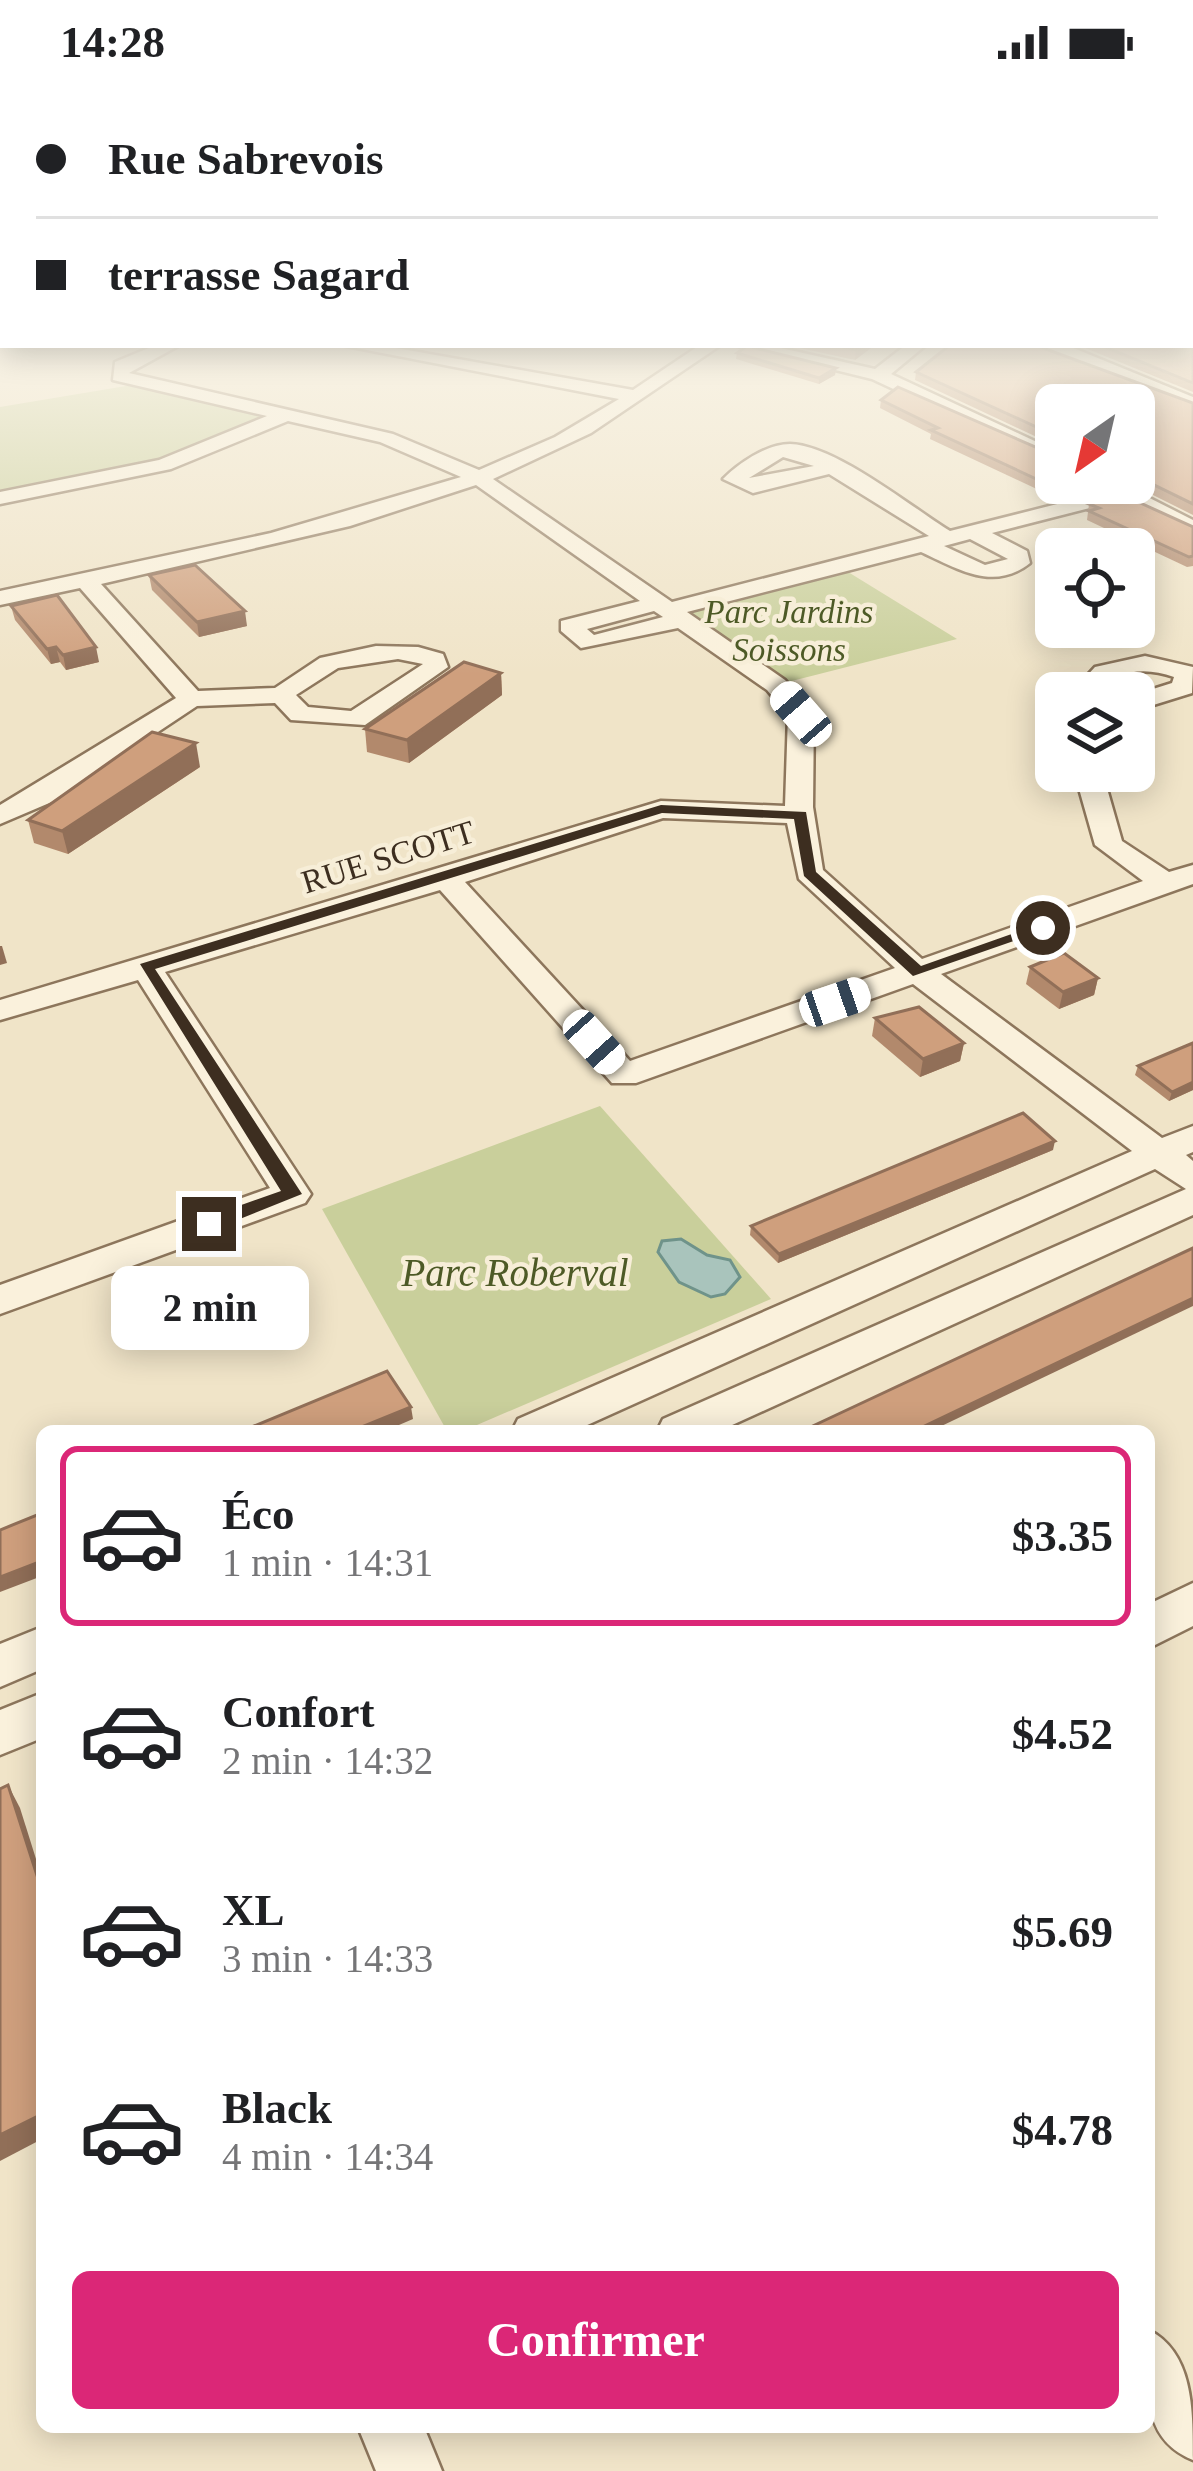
<!DOCTYPE html>
<html lang="fr">
<meta charset="utf-8">
<style>
:root{--surface:#fff;--page:#f2f2f2;--text:#202124;--muted:#757577;--line:#e0e0e0;--accent:#db2777}
body{margin:0;font-family:Georgia,serif;background:var(--page);color:var(--text);height:100vh;display:flex;flex-direction:column;font-size:45px;white-space:nowrap}
*{box-sizing:border-box;margin:0}
p{font-size:39px;color:var(--muted)}
.icon{flex:none;width:66px;height:66px;fill:none;stroke:currentColor;stroke-width:2;stroke-linecap:round;stroke-linejoin:round}
.map{position:relative;flex:1;overflow:hidden}
.sheet{position:absolute;left:36px;top:1341px;width:1119px;height:1008px;display:flex;flex-direction:column;background:var(--surface);border-radius:18px;box-shadow:0 6px 30px #0003}
.sheet>*{flex:none}
.banner{position:absolute;left:0px;top:0px;width:1194px;height:264px;box-shadow:0 6px 30px #0003;display:grid;align-content:center;height:264px;padding:0 36px;background:var(--surface)}
.needle{width:78px;rotate:214deg}
.buttons{position:absolute;left:1035px;top:300px;display:grid;gap:24px}
.buttons a{display:grid;place-items:center;width:120px;height:120px;border-radius:18px;background:var(--surface);box-shadow:0 6px 30px #0003;font-size:60px}
.end{position:absolute;width:54px;height:54px;margin:-27px;border:15px solid #3d2e20;background:#fff;box-shadow:0 0 0 6px #fff}
.from{border-radius:50%}
.bubble{position:absolute;height:84px;border-radius:18px;background:var(--surface);box-shadow:0 6px 30px #0003;font-size:39px;font-weight:800;line-height:84px;text-align:center}
.car{position:absolute;width:36px;height:72px;margin:-36px -18px;border-radius:15px;box-shadow:0 0 9px 3px #0007;background:linear-gradient(#fff 24%,#345 0 40%,#fff 0 76%,#345 0 86%,#fff 0)}
.banner b{display:flex;align-items:center;gap:42px;height:114px;font-size:45px}
.banner b+b{border-top:3px solid var(--line)}
.banner i{width:30px;height:30px;background:var(--text)}
ul{padding:21px 0 0;list-style:none}
li{display:flex;align-items:center;gap:36px;height:180px;margin:0 24px 18px;padding:0 12px;border:6px solid transparent;border-radius:18px}
li div{flex:1}
li b{display:block;font-size:45px}
li em{font-style:normal;font-weight:800}
li.active{border-color:var(--accent)}
li>.icon{width:108px;height:108px;stroke-width:1.5}
.button{display:flex;gap:24px;margin-top:auto;padding:24px 36px}
.button a{flex:1;height:138px;border-radius:18px;background:var(--accent);color:#fff;font-size:48px;font-weight:800;line-height:138px;text-align:center}
.status{display:flex;justify-content:space-between;align-items:center;height:84px;padding:0 60px;background:var(--surface);direction:ltr}
.status svg{height:33px;fill:currentColor}
.map>svg:first-child{display:block}
</style>
<div class="status"><b>14:28</b><svg viewBox="0 0 49 12"><path d="M0 12V9h3v3zM5 12V6h3v6zM10 12V3h3v9zM15 12V0h3v12zM26 1h20v11H26zM47 4h2v5h-2z"/></svg></div>
<div class="map">
<svg width="1193" height="2387" viewBox="0 0 1193 2387">
<rect width="100%" height="100%" fill="#f0e4c8"/>
<g fill="#c9cf9b">
<path d="M138 300 283 332 203 368 0 414V323Z"/>
<path d="M840 483 957 555 776 601 667 526Z"/>
<path d="M600 1022 771 1215 463 1347H447L322 1125Z"/>
</g>
<path fill="#a9c4bc" stroke="#6f938a" stroke-width="3" d="M681 1155 707 1171 730 1176 740 1193 725 1210 711 1213 679 1198 658 1168 662 1157Z"/>
<g fill="none" stroke-linecap="round" stroke-linejoin="round">
<defs>
<g id="minor">
<path d="M156 261H180L129 289 393 350 479 386 555 353 619 315 341 261H379L633 306 700 261H721L591 349 493 395 672 518 929 452 829 390 753 409 723 395C738 380 766 360 790 360 835 361 911 423 950 447L1105 408 1094 399H1120L1193 436V450L1121 416 992 449 1027 467 1030 479C994 508 958 485 921 468L687 528 785 596 814 630 813 723 823 786 922 875 1143 797 1095 761 1074 687H1102L1122 757 1169 788 1193 781V800L941 890 1162 1054 1193 1042V1068L1186 1071 1193 1077V1131L719 1347H657L663 1335 1186 1105 1155 1085 574 1347H512L518 1335 1132 1067 913 900 636 999H612L440 806 165 888 311 1110 305 1119 0 1230V1201L270 1104 138 896 0 936V916L661 717 785 722 788 631 767 606 678 544 581 564 561 547V537L640 517 476 401 350 442 101 500 198 607 275 604 320 574 376 562 418 563 443 570 448 583 365 641 291 636 275 619 197 622 54 717 0 740V721L176 614 80 504 0 521V507L271 449 461 393 380 358 288 337 171 385 0 420V408L159 376 267 332 113 296 115 278ZM783 373 814 382 749 394ZM970 455 1008 475 985 481 944 462ZM654 527 663 533 594 551 587 545ZM398 575 423 580 351 627 308 623 296 611 338 584ZM663 734 787 739 799 795 895 884 630 977 465 798Z"/>
<path d="M734 261H767L875 285 906 261H926L891 290 1056 367V381L872 295Z"/>
<path d="M1024 261H1066L1193 313V326Z"/>
<path d="M1145 572 1193 583 1192 609 1134 627V611L1172 599 1174 593C1145 583 1118 585 1097 609H1071L1095 583Z"/>
<path d="M1193 1499V1542L1149 1564V1520Z"/>
<path d="M42 1543V1585L0 1603V1560Z"/>
<path d="M42 1609V1654L0 1671V1626Z"/>
<path d="M1149 2246C1193 2269 1193 2324 1193 2376 1137 2353 1149 2298 1149 2246Z"/>
<path d="M358 2343H424L442 2387H376Z"/>
</g>
</defs>
<use href="#minor" stroke="#8d765c" stroke-width="5"/>
<use href="#minor" fill="#faf1dc" fill-rule="evenodd"/>
</g>
<g fill="#b2896c">
<path d="M1193 255V308L1078 261H1191Z"/>
<path d="M786 261H875L855 276Z"/>
<path d="M737 269 836 284 835 291 819 300 736 275Z"/>
<path d="M916 288 1193 319V431L1129 399H1134V321H1056V362L915 296Z"/>
<path d="M881 316 1095 406 1058 415 930 355 931 350 880 324Z"/>
<path d="M1089 420 1193 443V482L1187 483 1087 436Z"/>
<path d="M149 491 247 542 199 553 152 506Z"/>
<path d="M11 522 99 578 66 586 60 578 51 580 15 536Z"/>
<path d="M501 589 502 611 409 679 367 668 365 645Z"/>
<path d="M200 683 68 770 34 759 28 736Z"/>
<path d="M1030 883 1098 894 1094 911 1059 925 1026 900Z"/>
<path d="M875 934 964 959 960 977 920 993 872 952Z"/>
<path d="M1193 959V1006L1169 1017 1135 991 1138 982Z"/>
<path d="M1053 1066 778 1179 750 1151 751 1142Z"/>
</g>
<g fill="#916f58">
<path d="M862 261H875L855 276 856 266Z"/>
<path d="M836 284 835 291 819 300V294Z"/>
<path d="M1087 399H1097L1095 406 1058 415 1060 406Z"/>
<path d="M245 527 247 542 199 553 197 538Z"/>
<path d="M56 563 60 578 51 580 47 565Z"/>
<path d="M96 563 99 578 66 586 63 571Z"/>
<path d="M501 589 502 611 409 679 407 656Z"/>
<path d="M196 659 200 683 68 770 62 747Z"/>
<path d="M0 862H2L7 879 0 881Z"/>
<path d="M1098 894 1094 911 1059 925 1063 908Z"/>
<path d="M964 959 960 977 920 993 923 975Z"/>
<path d="M1193 998V1006L1169 1017 1172 1008Z"/>
<path d="M1055 1057 1053 1066 778 1179 779 1170Z"/>
<path d="M1193 1214V1222L931 1347H914Z"/>
<path d="M411 1323 413 1335 385 1347H352Z"/>
<path d="M42 1477V1492L0 1508V1493Z"/>
<path d="M8 1701 20 1724 42 1794V1807Z"/>
<path d="M42 2030V2055L0 2077V2051Z"/>
</g>
<g fill="#cf9f7d" stroke="#916f58" stroke-width="3">
<path d="M1191 255H1193V299L1100 261H1191Z"/>
<path d="M833 261H862L856 266Z"/>
<path d="M950 261H1035L1193 319V420L1134 391V321H1056V352L916 288Z"/>
<path d="M747 262 836 284 819 294 737 269Z"/>
<path d="M898 303 1056 372V399H1087L1060 406 931 346 938 344 881 316Z"/>
<path d="M1123 411 1193 443V472L1189 473 1089 427 1099 424 1089 420Z"/>
<path d="M195 481 245 527 197 538 149 491Z"/>
<path d="M57 511 96 563 63 571 56 563 47 565 11 522Z"/>
<path d="M464 578 501 589 407 656 365 645Z"/>
<path d="M152 648 196 659 62 747 28 736Z"/>
<path d="M1064 869 1098 894 1063 908 1030 883Z"/>
<path d="M919 923 964 959 923 975 875 934Z"/>
<path d="M1193 959V998L1172 1008 1138 982Z"/>
<path d="M1023 1029 1055 1057 779 1170 751 1142Z"/>
<path d="M1193 1164V1214L914 1347H802Z"/>
<path d="M387 1287 411 1323 352 1347H242Z"/>
<path d="M42 1429V1477L0 1493V1446Z"/>
<path d="M8 1701 42 1807V2030L0 2051V1705Z"/>
</g>
<linearGradient id="sky" x2="0" y2="1"><stop stop-color="#8fbad6"/><stop offset="0.43" stop-color="#f8f3e6"/><stop offset="1" stop-color="#f8f3e6" stop-opacity="0"/></linearGradient>
<rect width="1193" height="590" fill="url(#sky)"/>
<path fill="#3d2e20" d="M661 721 806 728 816 788 921 882 1037 841 1051 844 913 892 804 792 794 735 662 729 155 885 302 1110 215 1145H202V1135L281 1107 140 880Z"/>
<g text-anchor="middle" dominant-baseline="central" stroke-width="9" stroke-linejoin="round" paint-order="stroke">
<g font-size="33" font-style="italic" fill="#4d5a26" stroke="#f7eed8">
<text x="789" y="528">Parc Jardins<tspan x="789" dy="38">Soissons</tspan></text>
</g>
<g font-size="33" fill="#3d2e20" stroke="#f7eed8">
<text transform="translate(388 773) rotate(-17)">RUE SCOTT</text>
</g>
<g font-size="39" font-style="italic" fill="#4d5a26" stroke="#f7eed8">
<text x="515" y="1188">Parc Roberval</text>
</g>
</g>
</svg>
<div class="buttons">
<a><svg class="needle" viewBox="-14 -14 28 28"><path d="M0-13l5 13h-10z" fill="#e53935"/><path d="M0 13l5-13h-10z" fill="#757577"/></svg></a>
<a><svg class="icon" aria-label="locate" viewBox="0 0 24 24"><circle cx="12" cy="12" r="6"/><path d="M12 2v4M12 18v4M2 12h4M18 12h4"/></svg></a>
<a><svg class="icon" aria-label="layers" viewBox="0 0 24 24"><path d="M12 4l9 5-9 5-9-5zM3 14l9 5 9-5"/></svg></a>
</div>
<i class="end from" style="left:1043px;top:844px"></i>
<i class="end" style="left:209px;top:1140px"></i>
<div class="bubble" style="left:111px;top:1182px;width:198px">2 min</div>
<i class="car" style="left:801px;top:630px;rotate:319deg"></i>
<i class="car" style="left:835px;top:918px;rotate:71deg"></i>
<i class="car" style="left:594px;top:958px;rotate:138deg"></i>
<div class="banner">
<b><i class="from"></i>Rue Sabrevois</b>
<b><i></i>terrasse Sagard</b>
</div>
<section class="sheet">
<ul>
<li class="active"><svg class="icon" aria-label="car" viewBox="0 0 24 24"><path d="M5 17H2v-5l4-1 3-4h7l3 4 3 1v5h-3M9 17h6M6 11h13"/><circle cx="7" cy="17" r="2"/><circle cx="17" cy="17" r="2"/></svg><div><b>Éco</b><p>1 min · 14:31</p></div><em>$3.35</em></li>
<li><svg class="icon" aria-label="car" viewBox="0 0 24 24"><path d="M5 17H2v-5l4-1 3-4h7l3 4 3 1v5h-3M9 17h6M6 11h13"/><circle cx="7" cy="17" r="2"/><circle cx="17" cy="17" r="2"/></svg><div><b>Confort</b><p>2 min · 14:32</p></div><em>$4.52</em></li>
<li><svg class="icon" aria-label="car" viewBox="0 0 24 24"><path d="M5 17H2v-5l4-1 3-4h7l3 4 3 1v5h-3M9 17h6M6 11h13"/><circle cx="7" cy="17" r="2"/><circle cx="17" cy="17" r="2"/></svg><div><b>XL</b><p>3 min · 14:33</p></div><em>$5.69</em></li>
<li><svg class="icon" aria-label="car" viewBox="0 0 24 24"><path d="M5 17H2v-5l4-1 3-4h7l3 4 3 1v5h-3M9 17h6M6 11h13"/><circle cx="7" cy="17" r="2"/><circle cx="17" cy="17" r="2"/></svg><div><b>Black</b><p>4 min · 14:34</p></div><em>$4.78</em></li>
</ul>
<div class="button"><a>Confirmer</a></div>
</section>
</div>
